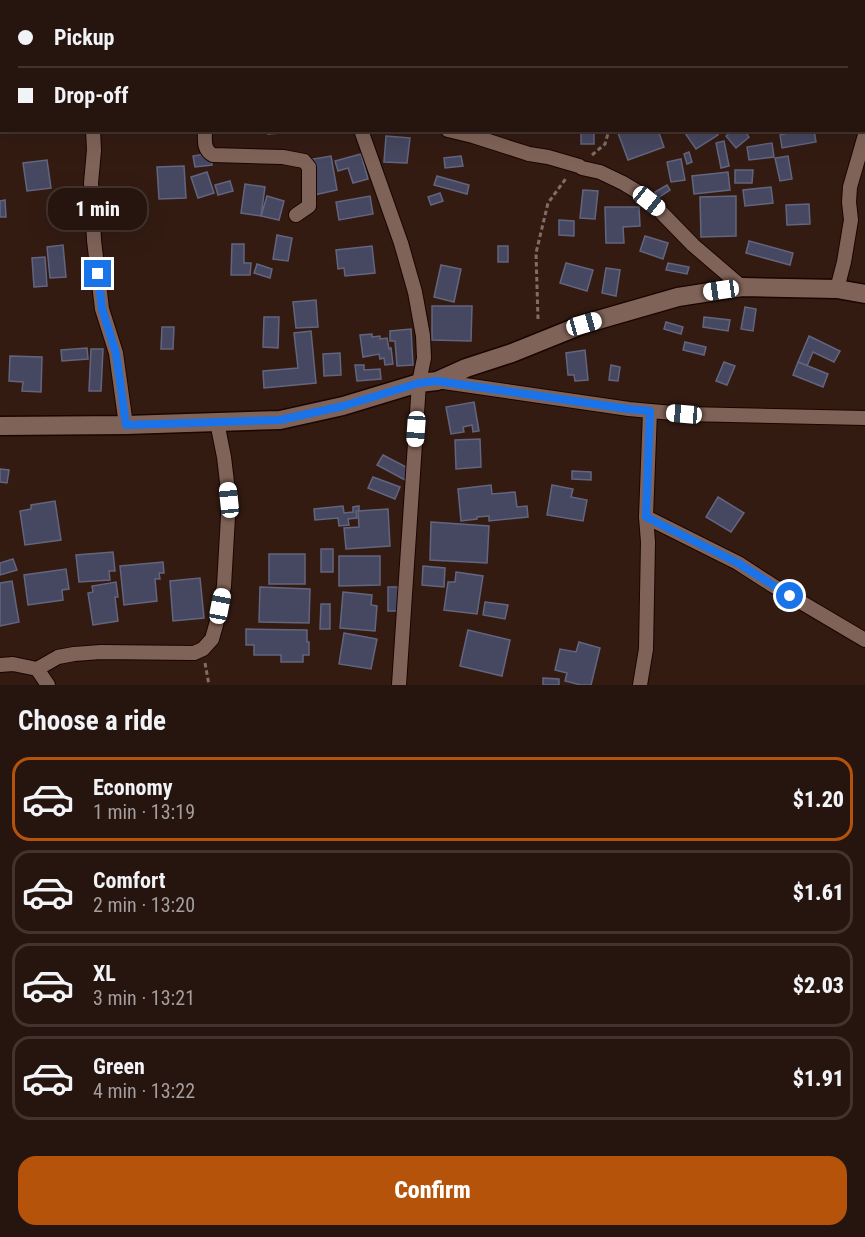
<!DOCTYPE html>
<meta charset="utf-8">
<style>
:root{--surface:#26140e;--page:#2e1d17;--text:#f1f3f6;--muted:#a49e9e;--line:#42332e;--accent:#b45309}
body{margin:0;font-family:"Roboto Condensed",sans-serif;background:var(--page);color:var(--text);height:100vh;display:flex;flex-direction:column;font-size:22px;white-space:nowrap}
*{box-sizing:border-box;margin:0}
p{font-size:20px;color:var(--muted)}
.icon{flex:none;width:33px;height:33px;fill:none;stroke:currentColor;stroke-width:2;stroke-linecap:round;stroke-linejoin:round}
.map{position:relative;height:685px;overflow:hidden}
.details{display:flex;flex-direction:column;background:var(--surface);flex:1}
.details>*{flex:none}
.top-card{position:absolute;left:0px;top:0px;width:866px;height:132px;box-shadow:0 6px 24px #0002,0 0 0 2px var(--line);display:grid;align-content:center;height:132px;padding:0 18px;background:var(--surface)}
.end{position:absolute;width:27px;height:27px;margin:-14px;border:8px solid #1a73e8;background:#fff;box-shadow:0 0 0 3px #fff}
.from{border-radius:50%}
.bubble{position:absolute;height:42px;border-radius:18px;background:var(--surface);box-shadow:0 6px 24px #0002,0 0 0 2px var(--line);font-size:20px;font-weight:800;line-height:42px;text-align:center}
.car{position:absolute;width:18px;height:36px;margin:-18px -9px;border-radius:8px;box-shadow:0 0 4px 2px #0007;background:linear-gradient(#fff 24%,#345 0 40%,#fff 0 76%,#345 0 86%,#fff 0)}
.top-card b{display:flex;align-items:center;gap:21px;height:57px;font-size:22px}
.top-card b+b{border-top:2px solid var(--line)}
.top-card i{width:15px;height:15px;background:var(--text)}
ul{padding:0;list-style:none}
li{display:flex;align-items:center;gap:18px;height:84px;margin:0 12px 9px;padding:0 6px;border:3px solid var(--line);border-radius:18px}
li div{flex:1}
li b{display:block;font-size:22px}
li em{font-style:normal;font-weight:800}
li.on{border-color:var(--accent)}
li>.icon{width:54px;height:54px;stroke-width:1.5}
h2{padding:0 18px;font-size:27px;line-height:72px}
.button{display:flex;gap:12px;margin-top:auto;padding:12px 18px}
.button a{flex:1;height:69px;border-radius:18px;background:var(--accent);color:#fff;font-size:24px;font-weight:800;line-height:69px;text-align:center}
.map>svg:first-child{display:block}
</style>
<div class="map">
<svg width="865" height="685" viewBox="0 0 865 685">
<rect width="100%" height="100%" fill="#331b12"/>
<g fill="#464760" stroke="#63657f" stroke-width="1.5">
<rect x="154" y="0" width="49" height="2"/>
<path d="M409 0H474V2H408Z"/>
<path d="M268 130H309V131L268 134Z"/>
<path d="M565 130H594V144H581V131Z"/>
<path d="M625 130H658L664 147 628 160 618 133Z"/>
<path d="M690 130H716L718 135 696 149 685 133Z"/>
<path d="M733 130H744L749 137 736 148 726 136Z"/>
<path d="M800 130H814L816 142 782 148 780 135Z"/>
<path d="M386 136 410 138 407 163 384 162Z"/>
<path d="M724 141 729 166 721 168 716 143Z"/>
<path d="M772 143 774 157 749 160 747 147Z"/>
<path d="M689 152 692 162 687 164 684 154Z"/>
<path d="M210 153 212 165 195 167 193 156Z"/>
<path d="M361 154 368 179 353 183 348 168 338 171 335 161Z"/>
<path d="M331 156 337 190 314 195 307 160Z"/>
<path d="M461 156 463 166 445 168 444 158Z"/>
<path d="M788 156 792 179 780 181 775 158Z"/>
<path d="M681 159 685 180 671 182 667 162Z"/>
<path d="M47 160 51 188 27 191 23 163Z"/>
<path d="M184 166 186 198 159 199 157 167Z"/>
<path d="M735 170H753L752 183H735Z"/>
<path d="M207 172 214 193 198 198 191 177Z"/>
<path d="M728 172 730 190 694 194 692 176Z"/>
<path d="M437 176 469 185 467 194 434 185Z"/>
<path d="M230 181 233 191 218 195 215 185Z"/>
<path d="M245 184 265 187 261 216 241 213Z"/>
<path d="M667 185 670 190 658 198 655 192Z"/>
<path d="M771 187 773 203 745 206 743 190Z"/>
<path d="M583 190 598 191 595 219 580 218Z"/>
<path d="M440 193 443 201 431 205 428 197Z"/>
<path d="M267 196 284 201 279 220 261 216Z"/>
<path d="M370 196 373 214 339 220 336 202Z"/>
<path d="M736 196V236L701 237 700 197Z"/>
<path d="M5 200 6 217H0V201Z"/>
<path d="M809 204 810 224 787 225 786 205Z"/>
<path d="M605 207H639L640 226 623 227 624 243H606Z"/>
<path d="M559 220 574 221V236L559 235Z"/>
<path d="M277 235 292 238 288 261 273 259Z"/>
<path d="M645 236 668 243 663 259 640 251Z"/>
<path d="M749 241 793 253 790 265 746 253Z"/>
<path d="M232 244H244V263H251L250 275H231Z"/>
<path d="M63 245 66 277 50 278 47 247Z"/>
<path d="M372 246 375 273 345 276 344 268 338 269 336 250Z"/>
<rect x="498" y="246" width="10" height="16"/>
<path d="M45 257 47 286 34 287 32 258Z"/>
<path d="M566 263 593 270 587 291 560 283Z"/>
<path d="M668 263 689 267 687 274 666 270Z"/>
<path d="M257 264 272 269 270 278 254 273Z"/>
<path d="M441 265 461 269 454 302 434 297Z"/>
<path d="M606 268 620 270 616 296 602 293Z"/>
<path d="M316 300 318 327 296 328 293 302Z"/>
<path d="M432 306H472L471 341 432 340Z"/>
<path d="M745 307 756 309 753 331 741 329Z"/>
<path d="M264 317H279L278 348 263 347Z"/>
<path d="M704 317 730 320 728 331 703 327Z"/>
<path d="M666 322 683 327 681 334 664 329Z"/>
<path d="M162 327H174L173 349H161Z"/>
<path d="M411 329 413 365 397 366 395 341H390V331Z"/>
<path d="M311 331 316 383 264 388 263 371 298 368 294 333Z"/>
<path d="M372 334V337L380 336V339L387 338 389 349 391 348 393 364 385 365 384 358 380 359 379 354 363 357 360 335Z"/>
<path d="M809 336 840 351 834 362 813 352 807 366 798 362Z"/>
<path d="M685 342 706 347 704 355 683 350Z"/>
<path d="M87 348 88 359 62 361 61 350Z"/>
<path d="M91 349H103L101 391H89Z"/>
<path d="M585 350 588 380 575 381 574 375H568L566 353Z"/>
<path d="M340 353 341 375 324 376 323 354Z"/>
<path d="M10 356 42 357 41 392 22 391 23 382 9 381Z"/>
<path d="M724 362 735 366 727 385 716 381Z"/>
<path d="M798 362 828 374 823 387 793 375Z"/>
<path d="M355 365H364V370L380 369 381 379 357 381Z"/>
<path d="M611 365 620 367 618 381 609 380Z"/>
<path d="M474 402 479 431 473 432 472 425 463 427 464 432 451 434 446 407Z"/>
<path d="M480 439 481 467 456 469 455 440Z"/>
<path d="M383 455 410 469 405 480 377 465Z"/>
<path d="M0 469 9 470 7 483 0 482Z"/>
<path d="M572 471 591 472V480L572 479Z"/>
<path d="M373 477 400 487 395 499 368 488Z"/>
<path d="M491 485 492 494 515 492 517 507 527 506 528 517 489 521V516L477 517V519L461 521 458 489Z"/>
<path d="M552 485 573 489 571 497 587 500 583 521 547 515Z"/>
<path d="M718 497 744 513 731 532 706 517Z"/>
<path d="M55 501 61 540 25 545 20 511 31 509V505Z"/>
<path d="M343 506 344 513 353 512V507L359 506V510L356 511 357 518 348 519 349 525 339 526 338 518 315 520 314 509Z"/>
<path d="M388 509 390 546 346 549 344 528 359 527 358 511Z"/>
<path d="M431 522 489 526 487 563 430 560Z"/>
<rect x="321" y="549" width="12" height="23"/>
<path d="M113 552 115 571H109L110 580 79 582 76 555Z"/>
<rect x="269" y="554" width="36" height="30"/>
<path d="M339 556H380V585L339 586Z"/>
<path d="M13 559 17 570 0 575V563Z"/>
<path d="M163 562 164 573H159L160 579H155L157 601 124 605 120 566Z"/>
<path d="M423 566 445 568 444 587 422 585Z"/>
<path d="M66 569 69 589 62 590 63 600 28 605 24 575Z"/>
<path d="M456 572 483 576 477 614 444 610 448 582H455Z"/>
<path d="M200 578 204 618 173 621 170 581Z"/>
<path d="M12 581 19 622 0 626V583Z"/>
<path d="M116 582 118 597H115L118 621 93 625 88 593 93 592 92 586Z"/>
<path d="M260 587 310 589 309 623 259 622Z"/>
<rect x="388" y="587" width="10" height="24"/>
<path d="M343 592 372 595 371 605 377 606 375 631 340 628Z"/>
<path d="M485 602 508 605 505 619 483 615Z"/>
<path d="M321 604H330V629H320Z"/>
<path d="M246 629 307 630V642H309V655H303V662H281V655H254V645H246Z"/>
<path d="M468 630 510 640 502 676 460 666Z"/>
<path d="M344 633 377 639 371 669 339 664Z"/>
<path d="M579 642 600 648 591 685H581L565 681 567 673 555 670 560 649 576 652Z"/>
<path d="M543 678 559 679V685H543Z"/>
</g>
<g fill="none" stroke-linecap="round" stroke-linejoin="round">
<defs>
<g id="street">
<path d="M79 0V2"/>
<path d="M319 0 320 2"/>
<path d="M213 2V0"/>
<path d="M93 130 94 150 91 183 94 240 102 309 116 353 126 425"/>
<path d="M205 130C205 140 203 150 213 155L283 157 304 161 309 167V206L296 215"/>
<path d="M361 130 401 243 415 292 423 336 424 358 419 383 399 685"/>
<path d="M448 130 473 136 529 154 548 157 579 166 582 168 600 172 623 183 638 192 659 210 693 245 742 287"/>
<path d="M837 289 844 262 851 220 849 202 850 187 865 135"/>
<path d="M437 381 629 409 650 411 646 517 648 542 646 649 640 685"/>
<path d="M650 411 685 414 865 418"/>
<path d="M646 517 738 563 772 585 865 640"/>
<path d="M0 665 13 664 37 669 48 685"/>
<path d="M37 669 58 657 74 654 101 652 194 653 203 649 212 639 216 625 224 586 229 499 224 457 217 422"/>
</g>
<path id="secondary" d="M0 426 126 425 280 420 343 406 419 383 437 381 466 368 512 353 584 324 678 297 742 287 837 289 865 294"/>
</defs>
<use href="#street" stroke="#1a0501" stroke-width="16"/>
<use href="#secondary" stroke="#1a0501" stroke-width="21"/>
<g stroke="#826d64" stroke-width="3" stroke-dasharray="4.5 3" stroke-linecap="butt">
<path d="M600 0V2"/>
<path d="M592 155 605 144 609 130"/>
<path d="M538 319 536 253 548 203 567 177"/>
<path d="M205 663 209 685"/>
</g>
<use href="#street" stroke="#806358" stroke-width="14"/>
<use href="#secondary" stroke="#806358" stroke-width="18"/>
</g>
<g fill="none" stroke-linecap="round" stroke-linejoin="round">
<path stroke="#1a73e8" stroke-width="8" d="M98 274 102 309 116 353 126 425 280 420 343 406 419 383 437 381 629 409 650 411 646 517 738 563 790 596"/>
</g>
</svg>
<i class="end from" style="left:790px;top:596px"></i>
<i class="end" style="left:98px;top:274px"></i>
<div class="bubble" style="left:48px;top:188px;width:99px">1 min</div>
<i class="car" style="left:649px;top:201px;rotate:129deg"></i>
<i class="car" style="left:721px;top:290px;rotate:262deg"></i>
<i class="car" style="left:584px;top:324px;rotate:74deg"></i>
<i class="car" style="left:684px;top:414px;rotate:275deg"></i>
<i class="car" style="left:416px;top:429px;rotate:184deg"></i>
<i class="car" style="left:229px;top:500px;rotate:354deg"></i>
<i class="car" style="left:220px;top:606px;rotate:11deg"></i>
<div class="top-card">
<b><i class="from"></i>Pickup</b>
<b><i></i>Drop-off</b>
</div>
</div>
<section class="details">
<h2>Choose a ride</h2>
<ul>
<li class="on"><svg class="icon" aria-label="car" viewBox="0 0 24 24"><path d="M5 17H2v-5l4-1 3-4h7l3 4 3 1v5h-3M9 17h6M6 11h13"/><circle cx="7" cy="17" r="2"/><circle cx="17" cy="17" r="2"/></svg><div><b>Economy</b><p>1 min · 13:19</p></div><em>$1.20</em></li>
<li><svg class="icon" aria-label="car" viewBox="0 0 24 24"><path d="M5 17H2v-5l4-1 3-4h7l3 4 3 1v5h-3M9 17h6M6 11h13"/><circle cx="7" cy="17" r="2"/><circle cx="17" cy="17" r="2"/></svg><div><b>Comfort</b><p>2 min · 13:20</p></div><em>$1.61</em></li>
<li><svg class="icon" aria-label="car" viewBox="0 0 24 24"><path d="M5 17H2v-5l4-1 3-4h7l3 4 3 1v5h-3M9 17h6M6 11h13"/><circle cx="7" cy="17" r="2"/><circle cx="17" cy="17" r="2"/></svg><div><b>XL</b><p>3 min · 13:21</p></div><em>$2.03</em></li>
<li><svg class="icon" aria-label="car" viewBox="0 0 24 24"><path d="M5 17H2v-5l4-1 3-4h7l3 4 3 1v5h-3M9 17h6M6 11h13"/><circle cx="7" cy="17" r="2"/><circle cx="17" cy="17" r="2"/></svg><div><b>Green</b><p>4 min · 13:22</p></div><em>$1.91</em></li>
</ul>
<div class="button"><a>Confirm</a></div>
</section>
